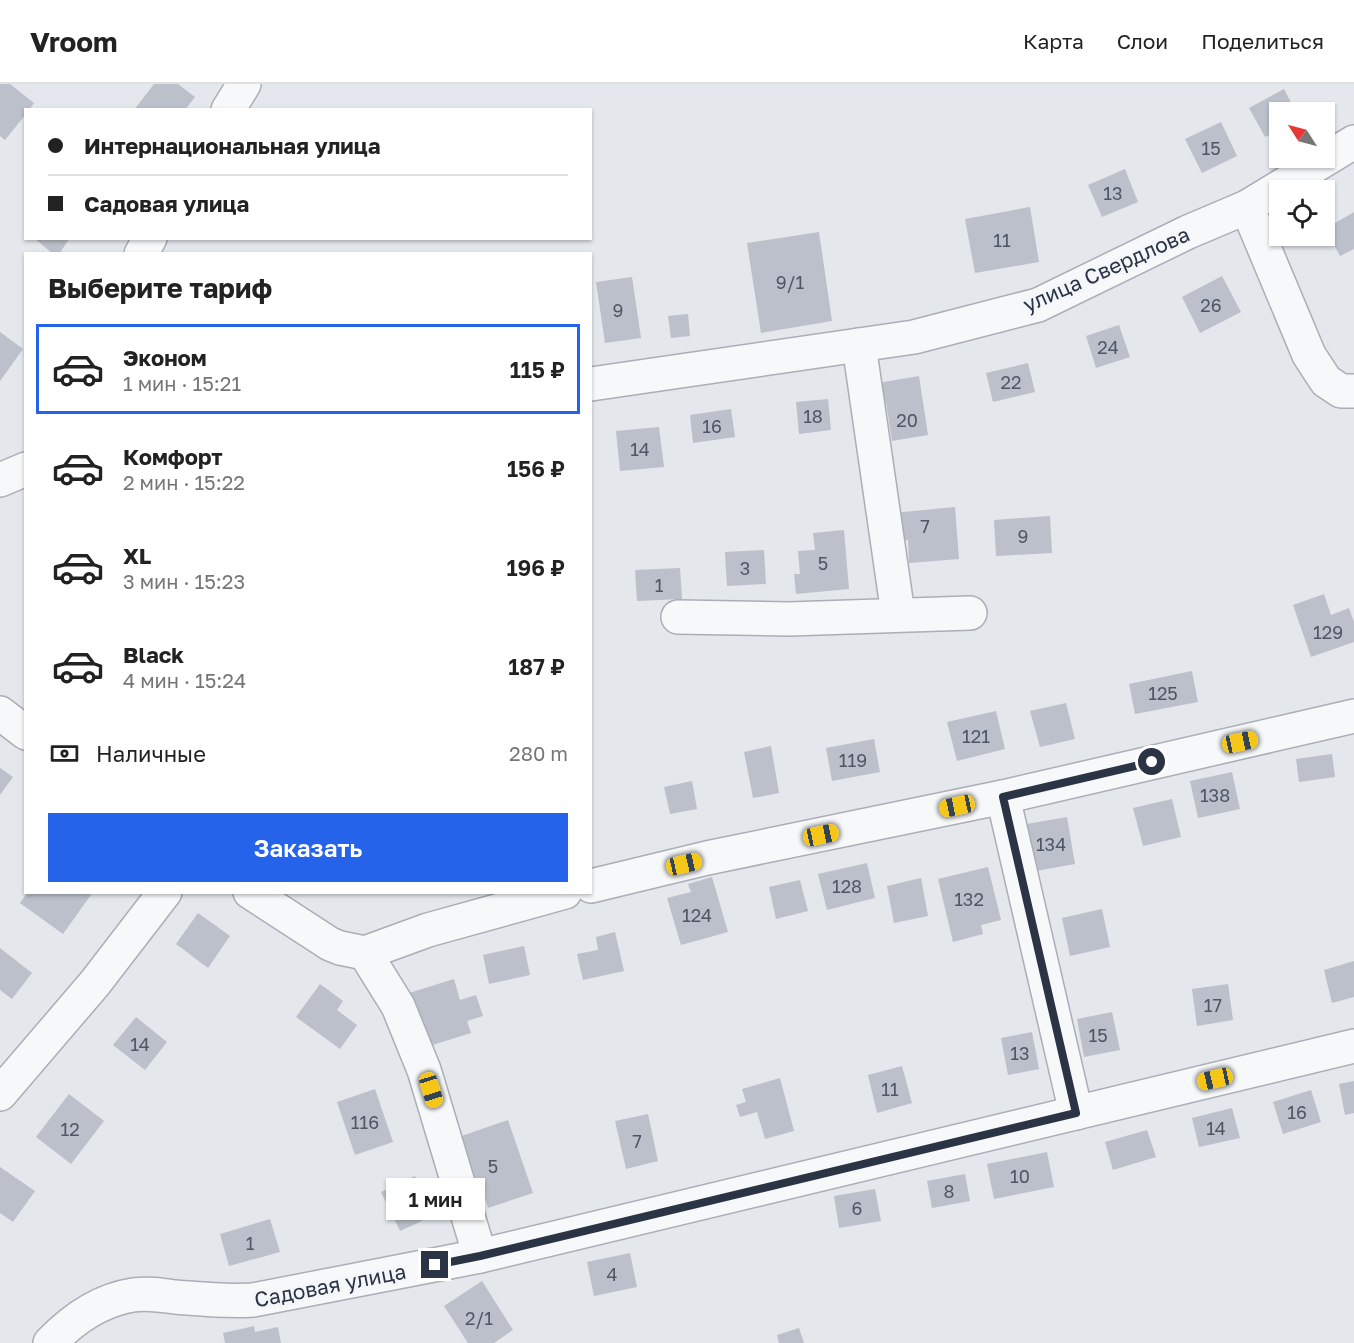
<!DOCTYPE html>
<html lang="ru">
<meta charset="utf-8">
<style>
:root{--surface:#fff;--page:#f2f2f2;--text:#222;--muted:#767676;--line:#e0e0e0;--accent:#2563eb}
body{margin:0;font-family:"Golos Text",sans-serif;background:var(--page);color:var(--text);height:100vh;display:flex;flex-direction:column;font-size:22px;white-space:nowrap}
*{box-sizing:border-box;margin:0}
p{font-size:20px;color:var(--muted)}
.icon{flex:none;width:33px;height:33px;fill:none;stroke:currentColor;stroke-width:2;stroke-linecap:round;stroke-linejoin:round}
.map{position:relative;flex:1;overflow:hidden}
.details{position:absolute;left:24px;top:168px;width:568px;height:642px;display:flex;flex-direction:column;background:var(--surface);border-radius:0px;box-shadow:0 2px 4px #0004}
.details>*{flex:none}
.hud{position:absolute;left:24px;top:24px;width:568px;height:132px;border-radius:0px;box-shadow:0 2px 4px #0004;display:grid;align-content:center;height:132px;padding:0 24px;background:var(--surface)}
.needle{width:39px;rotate:306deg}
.buttons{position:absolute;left:1269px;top:18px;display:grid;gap:12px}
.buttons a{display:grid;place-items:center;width:66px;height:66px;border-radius:0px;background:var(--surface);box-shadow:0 2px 4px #0004;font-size:30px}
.end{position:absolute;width:27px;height:27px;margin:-14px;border:8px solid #2b3445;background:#fff;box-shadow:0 0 0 3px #fff}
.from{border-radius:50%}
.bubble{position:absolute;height:42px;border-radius:0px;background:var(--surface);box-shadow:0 2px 4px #0004;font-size:20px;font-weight:600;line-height:42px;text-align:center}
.car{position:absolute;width:18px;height:36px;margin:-18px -9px;border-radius:8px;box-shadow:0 0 4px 2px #0007;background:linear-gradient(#f5c518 24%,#345 0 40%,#f5c518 0 76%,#345 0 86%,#f5c518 0)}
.hud b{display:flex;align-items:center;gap:21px;height:57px;font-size:22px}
.hud b+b{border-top:2px solid var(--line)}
.hud i{width:15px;height:15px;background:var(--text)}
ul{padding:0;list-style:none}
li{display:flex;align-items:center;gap:18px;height:90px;margin:0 12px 9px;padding:0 12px;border:3px solid transparent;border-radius:0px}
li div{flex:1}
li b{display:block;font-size:22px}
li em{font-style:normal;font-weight:600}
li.selected{border-color:var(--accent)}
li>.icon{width:54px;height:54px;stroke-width:1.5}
h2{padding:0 24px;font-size:27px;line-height:72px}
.pay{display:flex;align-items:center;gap:15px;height:66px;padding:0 24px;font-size:22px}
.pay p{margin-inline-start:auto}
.action{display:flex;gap:12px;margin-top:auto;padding:12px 24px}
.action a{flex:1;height:69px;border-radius:0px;background:var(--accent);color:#fff;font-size:24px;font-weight:600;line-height:69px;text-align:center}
header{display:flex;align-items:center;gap:36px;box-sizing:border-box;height:84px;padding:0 30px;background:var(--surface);border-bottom:2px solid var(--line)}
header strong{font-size:28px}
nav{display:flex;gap:33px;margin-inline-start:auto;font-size:21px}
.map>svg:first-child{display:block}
</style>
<header>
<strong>Vroom</strong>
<nav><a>Карта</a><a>Слои</a><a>Поделиться</a></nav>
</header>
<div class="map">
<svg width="1354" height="1259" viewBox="0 0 1354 1259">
<rect width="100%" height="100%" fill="#e4e7ec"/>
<g fill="#bbc0ca">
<path d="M0 0H10L34 19 29 26H26V30L5 56 0 52Z"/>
<path d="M154 0H178L195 13 185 26H134Z"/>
<path d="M1284 5 1296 28H1280V46L1265 53 1249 24Z"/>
<path d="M1221 38 1237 72 1202 89 1185 55Z"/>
<path d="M1125 85 1138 118 1102 133 1088 101Z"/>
<path d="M1030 123 1039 178 975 189 965 135Z"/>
<path d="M1354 128V165L1340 172 1325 145Z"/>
<path d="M819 148 832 237 761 249 747 159Z"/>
<path d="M34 154H70L59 170H53Z"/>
<path d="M1222 192 1241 228 1200 249 1182 213Z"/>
<path d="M632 193 641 254 605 259 596 198Z"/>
<path d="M688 230 690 252 671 254 668 232Z"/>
<path d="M1119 241 1130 273 1096 284 1086 252Z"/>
<path d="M0 248 23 265 0 297Z"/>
<path d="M1028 279 1035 308 993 318 986 289Z"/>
<path d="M919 292 928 351 892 357 886 318 875 320 872 300Z"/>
<path d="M828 315 831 346 799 350 796 318Z"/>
<path d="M731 325 735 353 693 359 690 331Z"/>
<path d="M659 343 664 383 620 387 616 347Z"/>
<path d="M955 423 959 475 909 479 908 456 895 457 893 429Z"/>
<path d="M1050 432 1052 469 996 472 994 436Z"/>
<path d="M844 446 849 505 796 510 794 490H800L798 467 815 466 813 449Z"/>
<path d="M764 466 766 500 727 502 725 468Z"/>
<path d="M680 484 682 515 637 517 635 486Z"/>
<path d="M1324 510 1331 531 1349 524 1354 538V558L1311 573 1293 521Z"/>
<path d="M1192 587 1198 618 1135 630 1129 600Z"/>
<path d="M1066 619 1075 655 1040 663 1030 627Z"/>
<path d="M996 627 1005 665 957 677 947 638Z"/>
<path d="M874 655 880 688 832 697 826 664Z"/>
<path d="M771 662 779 709 753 714 744 668Z"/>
<path d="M1332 670 1335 693 1299 698 1296 675Z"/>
<path d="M0 684 13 693 0 711Z"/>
<path d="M1232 688 1240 725 1198 734 1190 697Z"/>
<path d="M692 697 697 725 670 730 664 703Z"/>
<path d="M1172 715 1181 753 1143 762 1133 724Z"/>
<path d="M1067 733 1075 780 1036 787 1027 740Z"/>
<path d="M867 779 875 814 827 826 818 790Z"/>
<path d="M988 783 1001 836 981 841 983 850 953 858 938 795Z"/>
<path d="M712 793 728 848 681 861 667 814 691 808 688 800Z"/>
<path d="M921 794 928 832 894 839 887 802Z"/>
<path d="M800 796 808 827 776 835 769 803Z"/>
<path d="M28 808H93L63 850 20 819Z"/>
<path d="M1102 825 1110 863 1070 872 1062 834Z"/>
<path d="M198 829 230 852 208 884 176 860Z"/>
<path d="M615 848 624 887 583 896 577 870 598 866 596 853Z"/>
<path d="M524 862 530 891 489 900 483 871Z"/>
<path d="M0 864 32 889 12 915 0 906Z"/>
<path d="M1354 877V913L1332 919 1324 886Z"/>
<path d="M454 895 460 916 476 911 483 932 467 937 471 949 426 963 409 909Z"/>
<path d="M320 900 343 917 337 926 357 941 340 965 296 933Z"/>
<path d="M1228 900 1233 936 1197 942 1192 905Z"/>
<path d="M1112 928 1120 966 1084 973 1077 935Z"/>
<path d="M136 933 167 958 145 986 113 961Z"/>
<path d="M1032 948 1039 985 1008 991 1001 954Z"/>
<path d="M902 982 912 1019 877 1029 868 991Z"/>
<path d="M780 994 794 1047 765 1055 757 1028 740 1033 736 1021 746 1018 742 1005Z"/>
<path d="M1354 997V1029L1345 1031 1339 1000Z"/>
<path d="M375 1005 393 1058 355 1071 337 1018Z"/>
<path d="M1311 1006 1321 1038 1283 1050 1273 1018Z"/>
<path d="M69 1010 104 1037 71 1080 36 1053Z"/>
<path d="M1232 1024 1240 1054 1199 1063 1192 1034Z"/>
<path d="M648 1030 658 1077 626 1085 615 1037Z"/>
<path d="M508 1036 533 1109 488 1124 484 1111 473 1115 453 1055Z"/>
<path d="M1147 1046 1156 1073 1113 1086 1105 1058Z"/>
<path d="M1047 1068 1054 1103 994 1115 987 1080Z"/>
<path d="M0 1083 35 1107 13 1138 0 1129Z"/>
<path d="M965 1090 970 1117 932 1124 927 1097Z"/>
<path d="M415 1092 423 1108 411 1113 422 1137 400 1147 381 1108Z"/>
<path d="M875 1105 881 1137 839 1144 834 1112Z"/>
<path d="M270 1135 280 1168 229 1182 220 1150Z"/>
<path d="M630 1169 637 1203 594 1212 587 1178Z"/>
<path d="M482 1197 513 1246 494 1259H468L444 1222Z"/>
<path d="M254 1242 255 1248 278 1243 281 1259H225L223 1249Z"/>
<path d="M799 1244 804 1259H779L777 1251Z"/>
</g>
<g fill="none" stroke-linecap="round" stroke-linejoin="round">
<defs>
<g id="minor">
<path d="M228 26 244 0"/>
<path d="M1247 123 1309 271 1326 297 1341 307H1354"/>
<path d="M141 170 150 154"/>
<path d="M859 261 898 530"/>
<path d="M591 300 914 253 1038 221 1188 148 1247 123 1354 58"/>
<path d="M0 396 26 385"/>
<path d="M678 533 789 535 970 529"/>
<path d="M0 629 26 649"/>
<path d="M1003 713 1076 1029"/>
<path d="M591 802 707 774 1003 713 1354 632"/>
<path d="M250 808 330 860 340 864 365 869 428 846 565 808"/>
<path d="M365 869 398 922 424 986 480 1172"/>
<path d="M0 1010 95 899 165 808"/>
<path d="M50 1259C72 1236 101 1216 133 1211 147 1209 161 1211 175 1213 201 1215 227 1218 253 1216L480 1172 1354 962"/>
</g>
</defs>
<use href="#minor" stroke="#a9aeb7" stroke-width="36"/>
<use href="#minor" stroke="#f7f8fa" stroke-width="33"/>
</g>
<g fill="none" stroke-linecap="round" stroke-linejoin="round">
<path stroke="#2b3445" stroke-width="8" d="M435 1181 480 1172 1076 1029 1003 713 1152 678"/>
</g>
<g text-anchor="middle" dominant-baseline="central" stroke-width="6" stroke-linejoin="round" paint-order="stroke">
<g font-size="18" fill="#4f5766">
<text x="1211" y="64">15</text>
<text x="1113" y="109">13</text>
<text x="1002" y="156">11</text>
<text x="790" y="198">9/1</text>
<text x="1211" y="221">26</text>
<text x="618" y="226">9</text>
<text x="1108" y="263">24</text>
<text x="1011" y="298">22</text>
<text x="813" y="332">18</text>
<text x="907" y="336">20</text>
<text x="712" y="342">16</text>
<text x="640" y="365">14</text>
<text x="925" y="442">7</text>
<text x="1023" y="452">9</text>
<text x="823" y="479">5</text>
<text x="745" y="484">3</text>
<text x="659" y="501">1</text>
<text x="1328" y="548">129</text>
<text x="1163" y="609">125</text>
<text x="976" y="652">121</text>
<text x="853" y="676">119</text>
<text x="1215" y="711">138</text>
<text x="1051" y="760">134</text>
<text x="847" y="802">128</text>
<text x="969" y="815">132</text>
<text x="697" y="831">124</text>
<text x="1213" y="921">17</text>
<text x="1098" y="951">15</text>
<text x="140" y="960">14</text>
<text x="1020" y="969">13</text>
<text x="890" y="1005">11</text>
<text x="1297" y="1028">16</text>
<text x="365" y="1038">116</text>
<text x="1216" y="1044">14</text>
<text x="70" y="1045">12</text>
<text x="637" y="1057">7</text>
<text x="493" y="1082">5</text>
<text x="1020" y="1092">10</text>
<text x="949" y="1107">8</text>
<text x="857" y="1124">6</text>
<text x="250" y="1159">1</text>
<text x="612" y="1190">4</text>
<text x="479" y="1234">2/1</text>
</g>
<g font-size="21" fill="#2b3445" stroke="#f4f6f9">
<text transform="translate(1106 185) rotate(-24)">улица Свердлова</text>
<text transform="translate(330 1201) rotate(-11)">Садовая улица</text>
</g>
</g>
</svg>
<div class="buttons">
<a><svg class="needle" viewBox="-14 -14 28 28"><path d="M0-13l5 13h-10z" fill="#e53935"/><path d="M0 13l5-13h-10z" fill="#767676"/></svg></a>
<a><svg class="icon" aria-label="locate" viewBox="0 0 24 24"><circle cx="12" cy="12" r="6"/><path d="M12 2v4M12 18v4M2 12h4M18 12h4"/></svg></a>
</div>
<i class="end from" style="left:1152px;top:678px"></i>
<i class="end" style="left:435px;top:1181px"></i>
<div class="bubble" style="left:386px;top:1094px;width:99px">1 мин</div>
<i class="car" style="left:1240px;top:658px;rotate:78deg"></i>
<i class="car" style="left:957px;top:722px;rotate:258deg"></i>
<i class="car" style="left:821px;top:751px;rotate:78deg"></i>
<i class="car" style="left:684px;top:780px;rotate:77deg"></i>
<i class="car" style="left:1215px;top:995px;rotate:257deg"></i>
<i class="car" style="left:431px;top:1006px;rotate:163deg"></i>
<div class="hud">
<b><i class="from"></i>Интернациональная улица</b>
<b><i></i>Садовая улица</b>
</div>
<section class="details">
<h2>Выберите тариф</h2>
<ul>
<li class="selected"><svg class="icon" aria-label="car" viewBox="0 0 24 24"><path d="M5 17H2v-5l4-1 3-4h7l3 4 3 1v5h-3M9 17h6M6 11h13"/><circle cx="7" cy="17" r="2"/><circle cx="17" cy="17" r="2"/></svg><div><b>Эконом</b><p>1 мин · 15:21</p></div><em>115 ₽</em></li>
<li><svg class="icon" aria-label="car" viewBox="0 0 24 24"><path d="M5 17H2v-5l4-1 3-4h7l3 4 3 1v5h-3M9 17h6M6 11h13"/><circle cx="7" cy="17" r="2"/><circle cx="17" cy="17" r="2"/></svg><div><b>Комфорт</b><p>2 мин · 15:22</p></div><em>156 ₽</em></li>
<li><svg class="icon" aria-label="car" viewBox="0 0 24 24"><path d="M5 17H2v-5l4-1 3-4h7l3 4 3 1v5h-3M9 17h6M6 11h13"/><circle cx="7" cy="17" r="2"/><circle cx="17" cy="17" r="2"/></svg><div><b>XL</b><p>3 мин · 15:23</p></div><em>196 ₽</em></li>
<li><svg class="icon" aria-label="car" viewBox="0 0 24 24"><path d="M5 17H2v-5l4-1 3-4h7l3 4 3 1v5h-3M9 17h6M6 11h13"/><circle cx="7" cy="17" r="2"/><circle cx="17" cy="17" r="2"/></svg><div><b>Black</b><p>4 мин · 15:24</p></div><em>187 ₽</em></li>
</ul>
<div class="pay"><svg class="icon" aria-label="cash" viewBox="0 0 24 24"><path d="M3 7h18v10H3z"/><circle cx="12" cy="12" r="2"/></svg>Наличные<p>280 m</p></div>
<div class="action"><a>Заказать</a></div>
</section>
</div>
